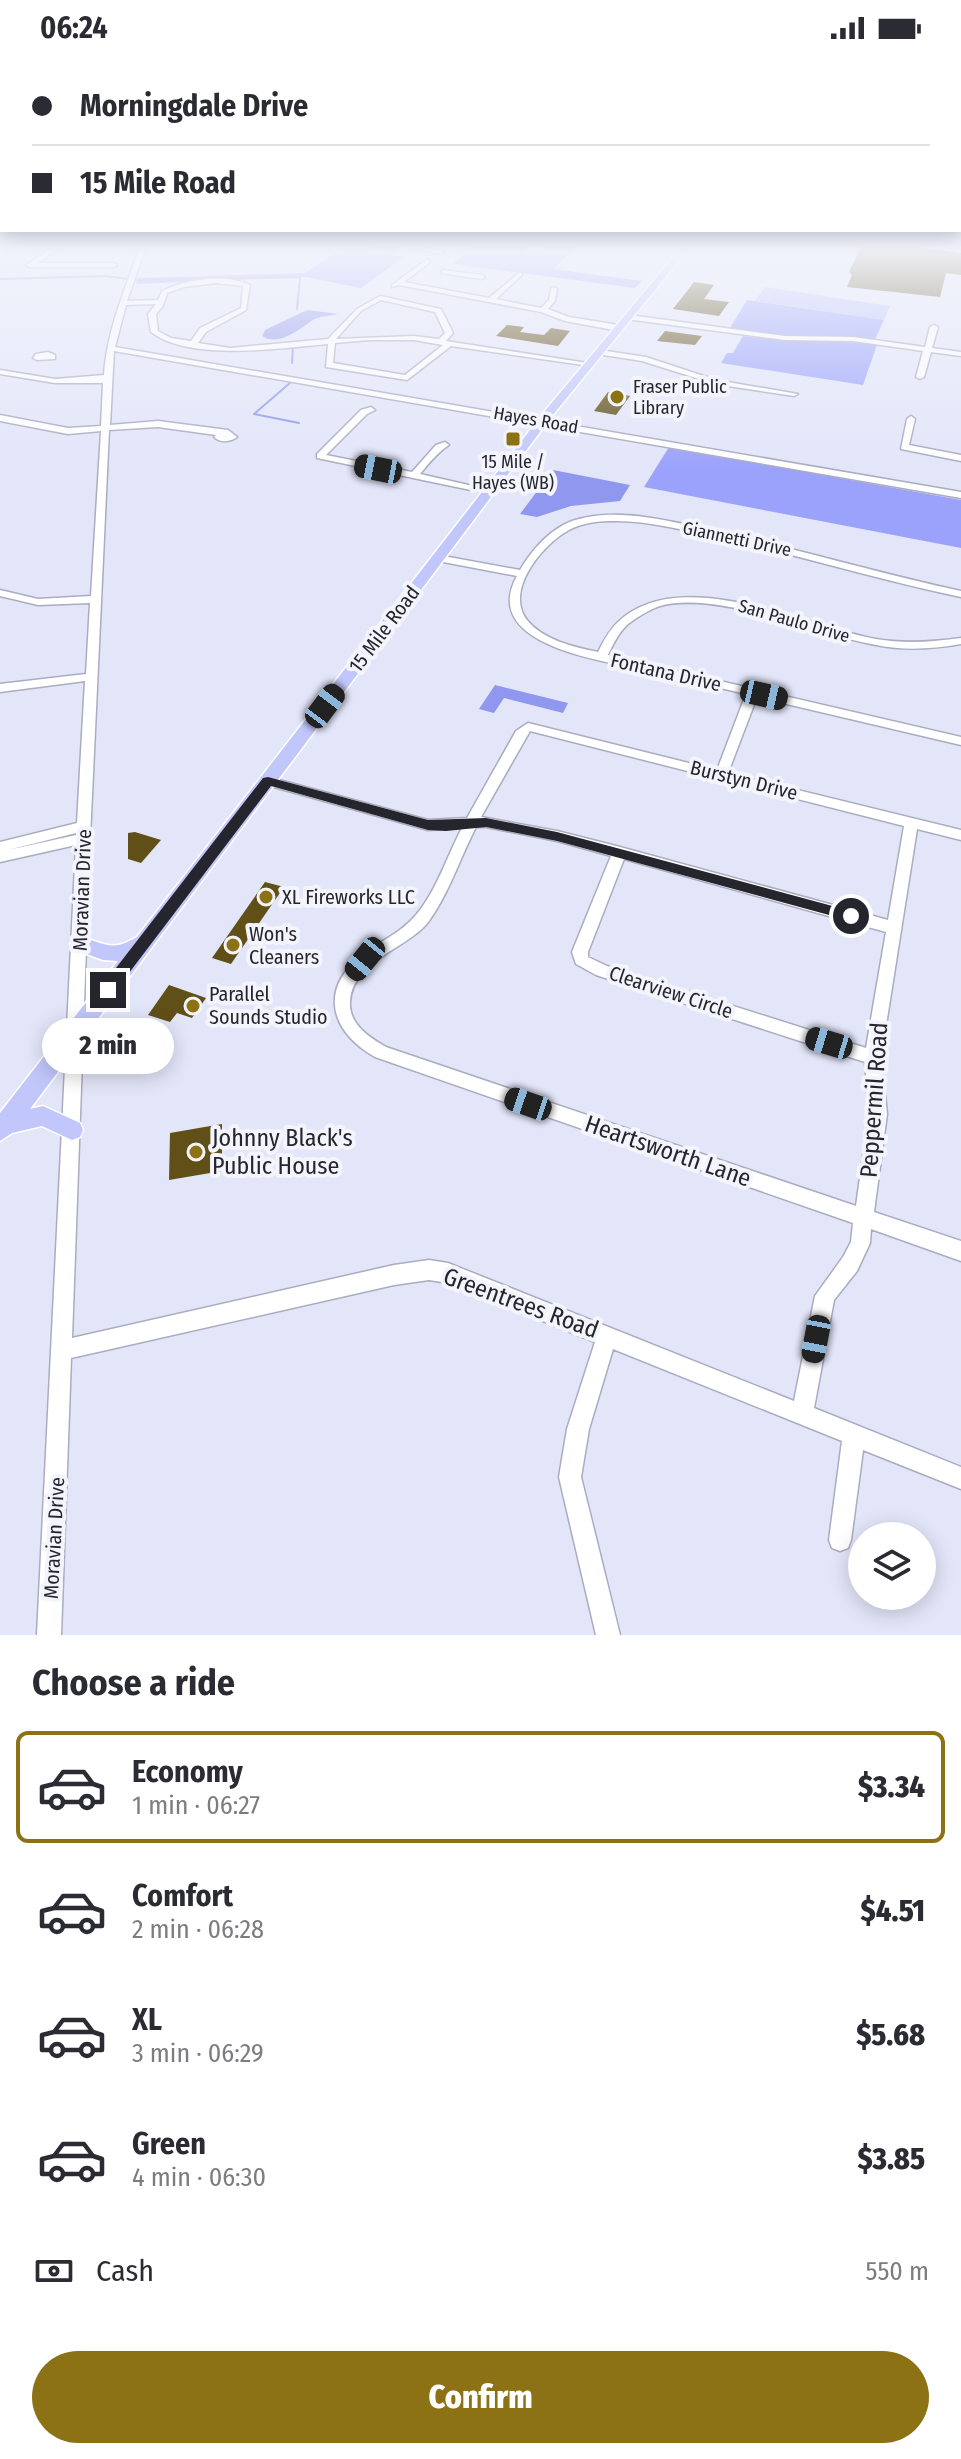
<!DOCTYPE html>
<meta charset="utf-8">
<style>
:root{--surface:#fff;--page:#f2f2f3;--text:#2b2b33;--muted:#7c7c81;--line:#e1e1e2;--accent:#8c7215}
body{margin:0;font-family:"Fira Sans Condensed",sans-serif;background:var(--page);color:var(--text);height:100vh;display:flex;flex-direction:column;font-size:30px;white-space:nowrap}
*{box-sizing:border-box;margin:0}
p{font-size:26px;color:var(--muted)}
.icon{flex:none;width:44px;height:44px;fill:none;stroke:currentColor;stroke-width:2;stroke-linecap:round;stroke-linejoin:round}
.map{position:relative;height:1579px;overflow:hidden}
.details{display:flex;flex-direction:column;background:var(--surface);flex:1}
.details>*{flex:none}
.banner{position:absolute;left:0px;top:0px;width:962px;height:176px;box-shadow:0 4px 20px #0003;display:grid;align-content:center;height:176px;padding:0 32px;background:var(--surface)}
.fabs{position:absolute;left:848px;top:1466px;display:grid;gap:16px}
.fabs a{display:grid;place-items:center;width:88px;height:88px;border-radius:50%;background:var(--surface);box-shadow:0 4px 20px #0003;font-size:40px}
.end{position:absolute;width:36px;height:36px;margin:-18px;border:10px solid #25262d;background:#fff;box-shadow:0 0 0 4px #fff}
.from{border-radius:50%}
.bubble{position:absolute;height:56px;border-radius:28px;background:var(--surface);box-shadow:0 4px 20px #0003;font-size:26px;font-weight:800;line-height:56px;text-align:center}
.car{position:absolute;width:24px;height:48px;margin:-24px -12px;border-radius:10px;box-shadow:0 0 6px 2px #0007;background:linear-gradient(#222 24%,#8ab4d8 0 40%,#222 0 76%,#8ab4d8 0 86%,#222 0)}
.banner b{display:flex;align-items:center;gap:28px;height:76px;font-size:30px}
.banner b+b{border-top:2px solid var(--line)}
.banner i{width:20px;height:20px;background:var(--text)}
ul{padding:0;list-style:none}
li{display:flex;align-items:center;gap:24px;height:112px;margin:0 16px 12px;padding:0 16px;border:4px solid transparent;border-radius:12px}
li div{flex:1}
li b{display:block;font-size:30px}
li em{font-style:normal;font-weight:800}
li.selected{border-color:var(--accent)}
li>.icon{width:72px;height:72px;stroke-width:1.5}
h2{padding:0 32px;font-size:36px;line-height:96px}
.pay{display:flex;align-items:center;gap:20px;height:88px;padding:0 32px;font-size:30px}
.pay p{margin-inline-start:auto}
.button{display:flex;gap:16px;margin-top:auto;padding:16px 32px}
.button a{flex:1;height:92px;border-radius:48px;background:var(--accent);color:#fff;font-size:32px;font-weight:800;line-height:92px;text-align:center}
.status{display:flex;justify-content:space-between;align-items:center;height:56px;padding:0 40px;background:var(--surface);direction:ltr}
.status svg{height:22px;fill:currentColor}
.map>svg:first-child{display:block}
</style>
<div class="status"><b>06:24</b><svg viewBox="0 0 49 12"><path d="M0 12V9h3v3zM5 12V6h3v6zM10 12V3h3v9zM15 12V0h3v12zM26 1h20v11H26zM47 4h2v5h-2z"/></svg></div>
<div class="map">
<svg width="961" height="1579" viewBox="0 0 961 1579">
<rect width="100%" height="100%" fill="#e3e6f9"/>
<path fill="#bcc2f9" d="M765 231 890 250 884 264 755 245Z"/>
<g fill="#9ba2fb">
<path d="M373 191H401L390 199 404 201 361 232 306 221 136 228 138 222 305 217C317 209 332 197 347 194 357 191 362 197 373 191Z"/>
<path d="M474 191H527L523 198H542L548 191H576L554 213 642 225 635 232 452 208Z"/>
<path d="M747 244 884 264 875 283 792 280 730 272Z"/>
<path d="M743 280C788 286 832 283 877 289L863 329 721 307 727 297H733Z"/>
<path d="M669 391 961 444V492L644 431Z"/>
</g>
<g fill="#9097ee">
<path d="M307 254 338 258C331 260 319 260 313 264 300 273 278 291 262 280L265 274Z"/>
<path d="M553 414 630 429 620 445 571 450 537 461 520 458Z"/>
<path d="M495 629 568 647 563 657 504 642 494 657 479 653Z"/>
</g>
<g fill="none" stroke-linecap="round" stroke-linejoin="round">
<g stroke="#9097ee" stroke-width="2">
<path d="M0 223 106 220 128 223"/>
<path d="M137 224 297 221 300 222 297 253"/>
<path d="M292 307 293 291"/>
<path d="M291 326 254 358 299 367"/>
</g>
</g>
<g fill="#604f17">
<path d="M861 191H914L961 197V219L946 217 940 241 847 231 852 219 849 216Z"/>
<path d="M694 226 714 229 704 243 729 246 719 260 673 253Z"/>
<path d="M507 269 524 271 520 276 544 279 551 272 570 275 558 290 496 280Z"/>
<path d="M665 275 702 280 695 289 657 285Z"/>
<path d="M608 336 630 340 616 359 594 355Z"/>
<path d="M135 776 161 784 141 807 128 803V777Z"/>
<path d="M265 826 284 831 231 908 212 902Z"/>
<path d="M169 929 206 942 192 962 177 957 170 966 148 959Z"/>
<path d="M222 1068V1115L169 1124 170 1077Z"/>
</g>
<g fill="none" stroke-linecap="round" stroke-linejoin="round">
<defs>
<g id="minor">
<path d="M54 191H62L37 207H114L117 209 114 211H29L26 209Z"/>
<path d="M140 191H146L127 245 158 244 162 235C187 223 224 217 250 229L246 254 206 276 198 287 230 292 328 283 357 253 380 240 441 253 453 277 446 285 594 308 590 310 451 290 407 324 326 311 328 288C280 292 190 306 151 276L148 258 156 248 126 249 115 291 961 436V442L114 295 110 369 158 365 228 374 237 381C231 386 220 387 214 381L216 379 158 371 109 374 90 782 72 1282 394 1209 429 1204 448 1207 794 1345 815 1240 843 1201 851 1186 853 1167 375 1001C331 976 318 934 362 899 380 885 401 877 416 859 437 834 447 800 462 772L428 774 263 728 261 725 268 721 428 764 467 762 516 675 528 667 717 714 746 638C712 630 677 622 643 614 602 604 479 589 517 520L438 505 433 502 438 499 520 514C532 494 549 474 572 465 616 450 668 465 711 474 795 492 877 517 961 535V541C877 524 796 498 712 480 681 474 649 465 616 465 600 465 584 466 569 474 543 488 504 534 527 564 543 584 574 591 598 596 603 586 609 574 618 566 680 507 805 570 876 583 905 588 932 586 961 582V588C932 593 905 595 876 589 816 579 718 534 660 550 650 553 636 562 628 568 619 576 613 588 608 599L961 681V689L757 641 728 717 961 774V784L917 773 881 1001 887 1058 874 1156 961 1185V1205L871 1173 870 1187 857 1215 834 1244 814 1352 961 1411V1433L863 1394 851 1484 848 1492 840 1495 832 1492 829 1484 842 1385 613 1293 589 1373 581 1421 620 1579H596L559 1421 567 1373 595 1286 448 1227 429 1224 394 1229 71 1302 61 1579H37L76 789 0 806V786L77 767 85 625 0 636V628L86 618 90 547 38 549 0 540V534L38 543 91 540 101 375 68 378 0 365V359L68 372 101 370 103 327H55L0 318V314L55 323 104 319C107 274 125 233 140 191ZM216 227 243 230 241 252 200 272 191 285 171 282 158 275 156 258 163 250 167 237 184 231ZM381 244 435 256 445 277 439 283 414 280 336 283 361 255ZM368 284H414L443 289 405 319 333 307 335 287ZM530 675 904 770 888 864 620 791 557 775 481 761ZM476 771H486L557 785 611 800 572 896 576 908 596 919 865 1006 869 1058 856 1150 386 991C369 981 349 969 350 946 353 903 407 894 429 865 449 837 460 802 476 771ZM76 777V779L8 794ZM624 803 886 876 866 992 607 910 588 901V896Z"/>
<path d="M406 191H421L444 196 441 198Z"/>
<path d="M428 203 430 206 404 226 489 242 520 216 522 219 496 243 541 252 549 244 551 233 554 231 557 233 555 245 548 253 569 261 625 270 619 275 565 265 541 256 399 229 392 231V229Z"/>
<path d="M443 214 482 219 485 221 482 223 441 217Z"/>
<path d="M629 259 785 280 853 281 925 291 930 271 934 269 938 271 932 292 961 296V300L931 296 924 321 920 323 916 321 923 295 853 285 785 284 626 263Z"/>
<path d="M600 294 646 301 716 324 798 338 794 340 715 328 642 305 597 298 596 296Z"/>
<path d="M48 296 55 299V303L37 304 33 302 36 298Z"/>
<path d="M371 351 375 354 367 358 326 399 412 416 436 389 445 386 449 389C438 396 429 407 420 418L495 435 490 438 317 402V398L361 354Z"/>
<path d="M911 360 915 363 909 389 961 399V405L901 393 907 363Z"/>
</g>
<path id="major" d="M682 191H690L552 360 30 1053 43 1050 80 1067 83 1074 80 1081 72 1084 42 1070 12 1077 0 1085V1057L118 905 103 904 73 893 70 888 73 883C88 878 102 892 118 889 125 888 131 884 137 881L544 356Z"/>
</defs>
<use href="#minor" stroke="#aaacbf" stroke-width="3"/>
<use href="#major" stroke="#fff" stroke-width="3"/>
<use href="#minor" fill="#fff" fill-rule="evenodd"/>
<use href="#major" fill="#c2c7fb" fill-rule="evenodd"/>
</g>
<linearGradient id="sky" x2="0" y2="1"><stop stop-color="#85a8ea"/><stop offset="0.46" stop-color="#f2f4fc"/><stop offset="1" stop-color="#f2f4fc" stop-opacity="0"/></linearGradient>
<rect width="961" height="412" fill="url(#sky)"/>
<path fill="#25262d" d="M268 721 428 764 486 762 557 776 851 855 858 860 851 865 557 785 486 771 446 775 428 774 271 730 113 938H102V930L263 722Z"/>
<g fill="#8c7215" stroke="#f3f4fc" stroke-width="3">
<circle cx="617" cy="341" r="8"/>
<rect x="505" y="375" width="16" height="16" rx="4"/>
<circle cx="266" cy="841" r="8"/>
<circle cx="233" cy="889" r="8"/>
<circle cx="193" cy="950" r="8"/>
<circle cx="196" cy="1096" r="8"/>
</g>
<g text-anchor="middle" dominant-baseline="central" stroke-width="8" stroke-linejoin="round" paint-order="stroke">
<g font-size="18" fill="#25262d" stroke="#f3f4fc" text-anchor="start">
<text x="633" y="331">Fraser Public<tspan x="633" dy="21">Library</tspan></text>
<text x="513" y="406" text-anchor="middle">15 Mile /<tspan x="513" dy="21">Hayes (WB)</tspan></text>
</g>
<g font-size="18" fill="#25262d" stroke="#f3f4fc">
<text transform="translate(536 364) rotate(10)">Hayes Road</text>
<text transform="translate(737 483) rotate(12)">Giannetti Drive</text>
<text transform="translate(794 565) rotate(16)">San Paulo Drive</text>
</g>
<g font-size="20" fill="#25262d" stroke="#f3f4fc">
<text transform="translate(384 573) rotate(-53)">15 Mile Road</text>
<text transform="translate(666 616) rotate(13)">Fontana Drive</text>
<text transform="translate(744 724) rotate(14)">Burstyn Drive</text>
<text transform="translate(82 834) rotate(-88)">Moravian Drive</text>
<text transform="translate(671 936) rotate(18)">Clearview Circle</text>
<text transform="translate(54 1482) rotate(-87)">Moravian Drive</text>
</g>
<g font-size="20" fill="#25262d" stroke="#f3f4fc" text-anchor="start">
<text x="282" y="841">XL Fireworks LLC</text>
<text x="249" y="878">Won's<tspan x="249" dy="23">Cleaners</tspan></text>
<text x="209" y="938">Parallel<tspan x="209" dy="23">Sounds Studio</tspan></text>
</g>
<g font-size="24" fill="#25262d" stroke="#f3f4fc">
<text transform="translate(874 1044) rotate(-86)">Peppermil Road</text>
<text transform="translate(668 1095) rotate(19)">Heartsworth Lane</text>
<text transform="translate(521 1247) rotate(20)">Greentrees Road</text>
</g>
<g font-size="24" fill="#25262d" stroke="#f3f4fc" text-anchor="start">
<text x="212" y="1082">Johnny Black's<tspan x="212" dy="28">Public House</tspan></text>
</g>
</g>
</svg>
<div class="fabs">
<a><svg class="icon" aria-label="layers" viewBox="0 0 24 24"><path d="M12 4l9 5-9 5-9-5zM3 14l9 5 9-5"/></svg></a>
</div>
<i class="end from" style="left:851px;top:860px"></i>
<i class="end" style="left:108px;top:934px"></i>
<div class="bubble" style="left:42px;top:962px;width:132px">2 min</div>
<i class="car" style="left:378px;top:413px;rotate:281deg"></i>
<i class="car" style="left:764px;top:639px;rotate:103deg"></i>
<i class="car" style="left:325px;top:650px;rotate:37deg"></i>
<i class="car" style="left:365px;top:903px;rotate:219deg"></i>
<i class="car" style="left:829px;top:987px;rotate:287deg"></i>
<i class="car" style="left:528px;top:1048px;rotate:289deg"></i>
<i class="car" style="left:816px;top:1283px;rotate:191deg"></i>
<div class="banner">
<b><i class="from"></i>Morningdale Drive</b>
<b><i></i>15 Mile Road</b>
</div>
</div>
<section class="details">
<h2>Choose a ride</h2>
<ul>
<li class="selected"><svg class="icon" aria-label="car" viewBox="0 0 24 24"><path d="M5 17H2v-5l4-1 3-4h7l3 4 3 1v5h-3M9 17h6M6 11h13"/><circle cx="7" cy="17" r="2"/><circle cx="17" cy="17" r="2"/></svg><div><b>Economy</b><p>1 min · 06:27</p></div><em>$3.34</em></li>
<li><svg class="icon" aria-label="car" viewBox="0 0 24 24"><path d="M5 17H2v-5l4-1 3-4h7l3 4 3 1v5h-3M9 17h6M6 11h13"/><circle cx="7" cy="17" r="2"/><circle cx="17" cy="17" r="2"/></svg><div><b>Comfort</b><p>2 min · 06:28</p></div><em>$4.51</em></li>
<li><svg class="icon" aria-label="car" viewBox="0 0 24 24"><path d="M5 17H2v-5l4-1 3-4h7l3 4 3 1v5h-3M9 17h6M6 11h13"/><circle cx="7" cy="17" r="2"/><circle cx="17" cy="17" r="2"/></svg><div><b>XL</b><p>3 min · 06:29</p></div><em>$5.68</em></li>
<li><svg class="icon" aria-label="car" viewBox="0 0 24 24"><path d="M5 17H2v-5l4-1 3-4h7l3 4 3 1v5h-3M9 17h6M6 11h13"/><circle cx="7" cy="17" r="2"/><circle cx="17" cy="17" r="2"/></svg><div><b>Green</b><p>4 min · 06:30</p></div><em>$3.85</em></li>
</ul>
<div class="pay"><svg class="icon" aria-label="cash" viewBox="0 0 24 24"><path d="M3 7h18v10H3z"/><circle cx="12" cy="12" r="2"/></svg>Cash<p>550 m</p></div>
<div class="button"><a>Confirm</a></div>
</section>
